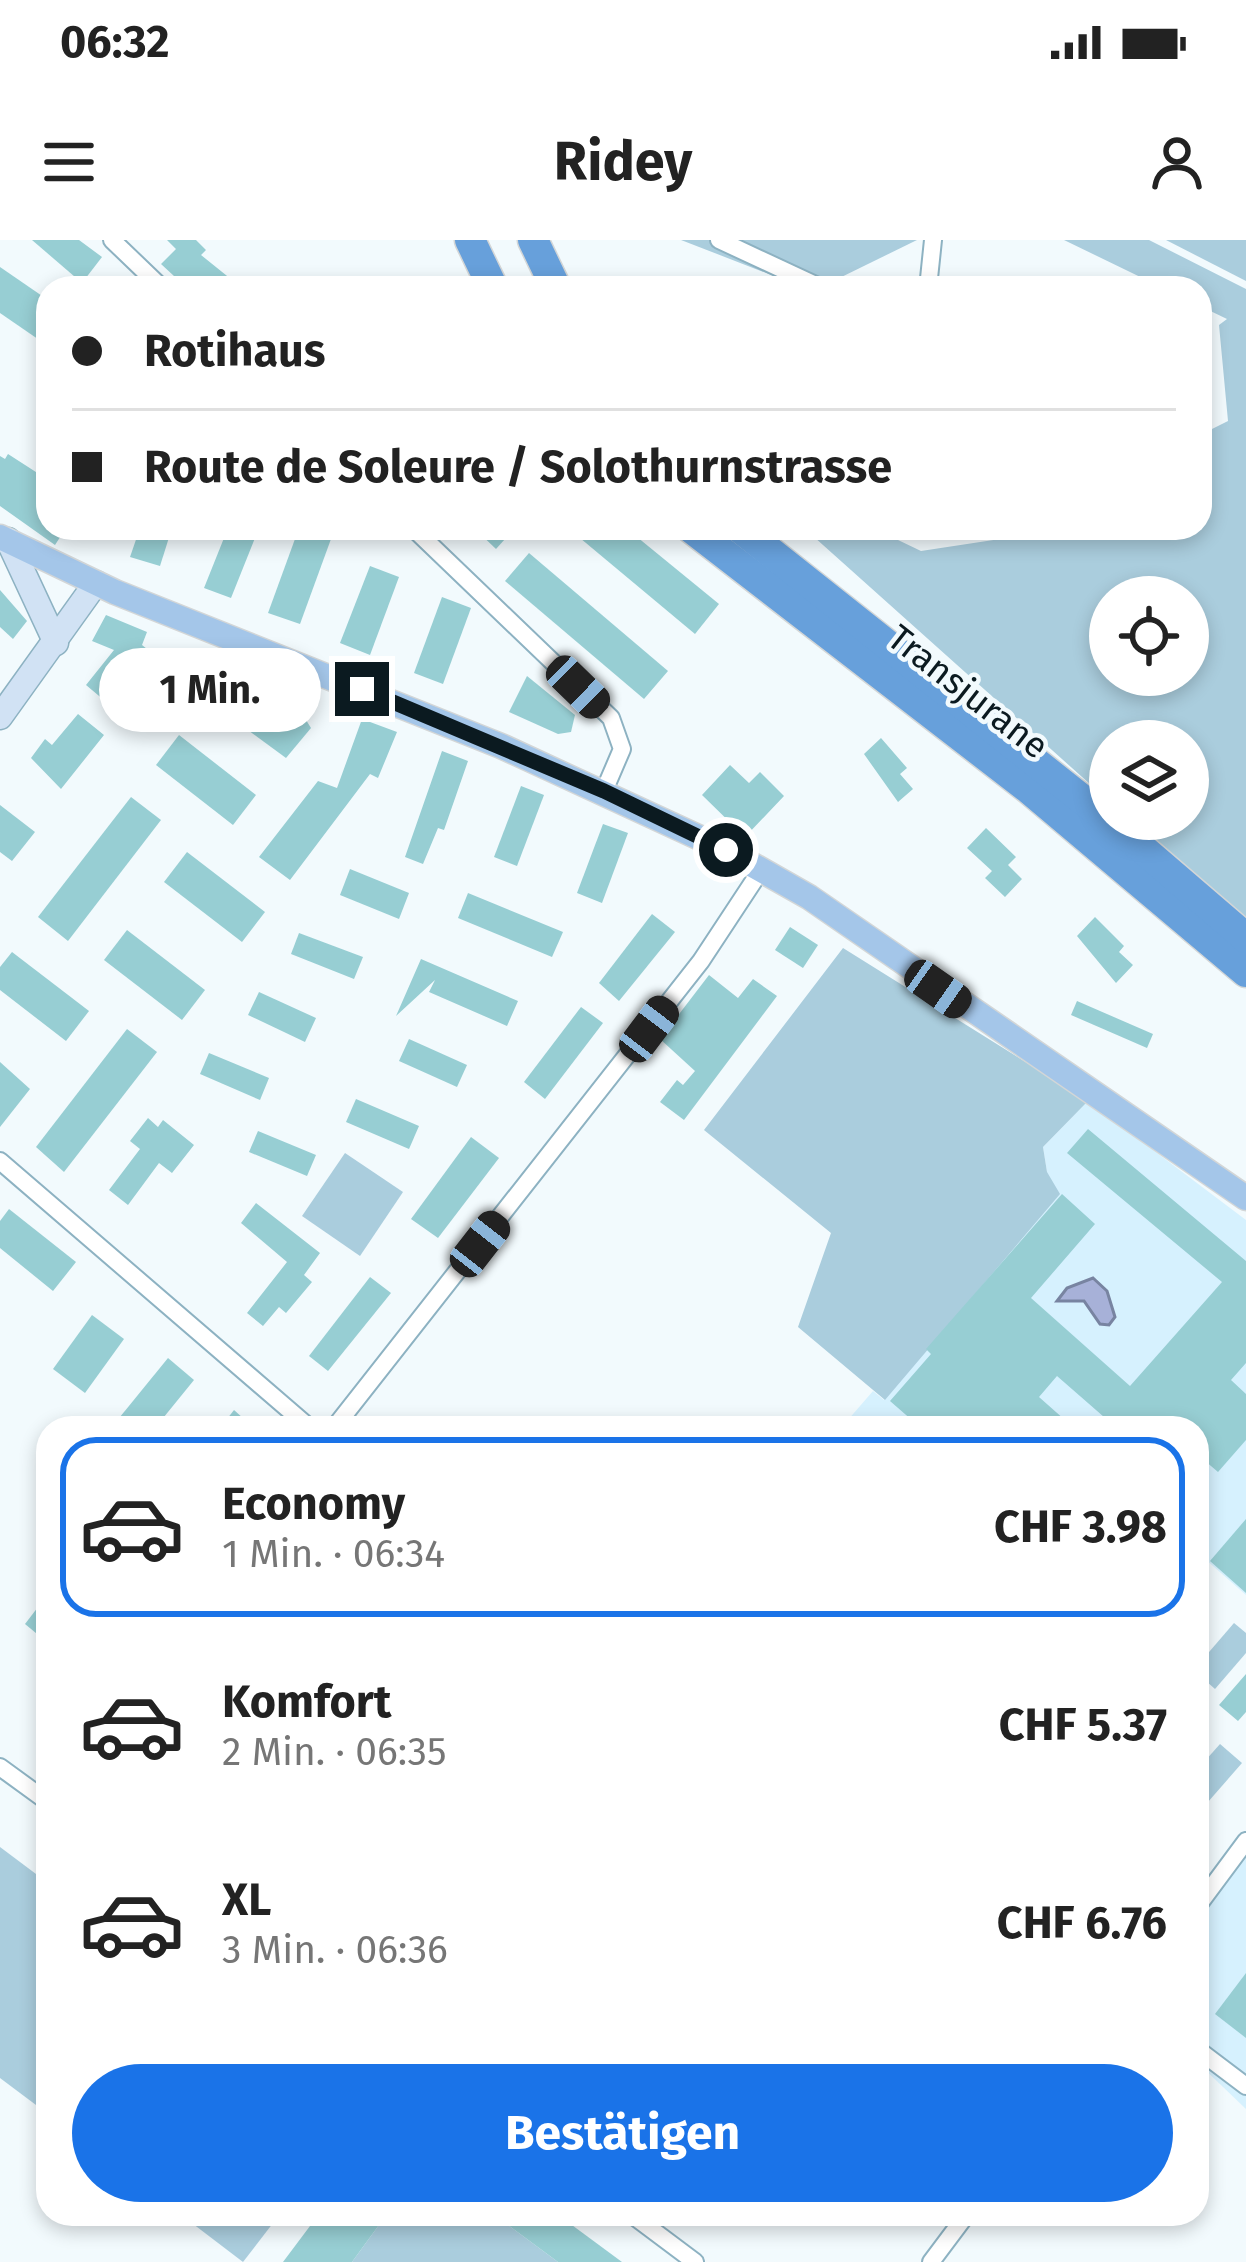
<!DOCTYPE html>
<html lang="de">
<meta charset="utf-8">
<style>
:root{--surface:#fff;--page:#f2f2f2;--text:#222;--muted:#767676;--line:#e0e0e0;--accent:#1a73e8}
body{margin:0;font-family:"Fira Sans",sans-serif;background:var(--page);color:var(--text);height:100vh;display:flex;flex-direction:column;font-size:45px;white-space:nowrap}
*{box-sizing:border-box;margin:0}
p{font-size:39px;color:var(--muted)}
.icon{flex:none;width:66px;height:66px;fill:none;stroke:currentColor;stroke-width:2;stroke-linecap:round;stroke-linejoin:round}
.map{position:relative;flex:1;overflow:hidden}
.side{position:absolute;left:36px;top:1176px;width:1173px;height:810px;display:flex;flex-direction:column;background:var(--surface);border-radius:36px;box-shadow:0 6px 18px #0003}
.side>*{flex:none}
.banner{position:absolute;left:36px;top:36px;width:1176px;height:264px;border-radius:36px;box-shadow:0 6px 18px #0003;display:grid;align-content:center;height:264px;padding:0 36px;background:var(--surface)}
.buttons{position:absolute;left:1089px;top:336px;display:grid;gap:24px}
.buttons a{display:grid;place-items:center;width:120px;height:120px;border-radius:50%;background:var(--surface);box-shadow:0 6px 18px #0003;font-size:60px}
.end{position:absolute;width:54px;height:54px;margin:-27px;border:15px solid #0b1a20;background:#fff;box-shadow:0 0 0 6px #fff}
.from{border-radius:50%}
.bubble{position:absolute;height:84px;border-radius:42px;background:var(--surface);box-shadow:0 6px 18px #0003;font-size:39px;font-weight:700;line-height:84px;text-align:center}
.car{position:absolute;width:36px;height:72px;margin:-36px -18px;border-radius:15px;box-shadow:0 0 9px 3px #0007;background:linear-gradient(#222 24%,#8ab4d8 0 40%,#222 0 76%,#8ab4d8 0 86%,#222 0)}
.banner b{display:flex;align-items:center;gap:42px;height:114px;font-size:45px}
.banner b+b{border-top:3px solid var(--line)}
.banner i{width:30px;height:30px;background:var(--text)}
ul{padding:21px 0 0;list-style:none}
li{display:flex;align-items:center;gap:36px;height:180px;margin:0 24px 18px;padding:0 12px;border:6px solid transparent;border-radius:36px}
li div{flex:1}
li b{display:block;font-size:45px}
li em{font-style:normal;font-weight:700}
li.active{border-color:var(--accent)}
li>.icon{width:108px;height:108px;stroke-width:1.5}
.action{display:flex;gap:24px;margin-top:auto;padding:24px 36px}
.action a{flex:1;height:138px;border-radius:72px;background:var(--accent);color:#fff;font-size:48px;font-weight:700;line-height:138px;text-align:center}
.status{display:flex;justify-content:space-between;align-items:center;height:84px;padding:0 60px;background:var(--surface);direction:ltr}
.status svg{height:33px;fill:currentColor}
header{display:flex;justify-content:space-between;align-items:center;height:156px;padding:0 36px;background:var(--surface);font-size:54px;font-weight:700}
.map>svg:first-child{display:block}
</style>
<div class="status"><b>06:32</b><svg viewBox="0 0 49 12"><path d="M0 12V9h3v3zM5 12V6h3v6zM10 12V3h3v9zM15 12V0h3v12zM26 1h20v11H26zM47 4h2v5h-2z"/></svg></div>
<header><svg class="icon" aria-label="menu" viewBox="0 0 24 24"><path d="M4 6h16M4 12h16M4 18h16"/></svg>Ridey<svg class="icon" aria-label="person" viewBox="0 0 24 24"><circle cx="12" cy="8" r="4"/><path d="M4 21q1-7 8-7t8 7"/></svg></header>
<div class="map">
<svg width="1246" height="2022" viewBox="0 0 1246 2022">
<rect width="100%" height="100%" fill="#f2fafd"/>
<g fill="#d6f1fe">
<path d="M1088 861 1246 980V1355L1197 1312V1188H855L847 1181 873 1151 884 1160 925 1112 1047 932 1043 907Z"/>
<path d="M1246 1602V1869L1197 1822V1667Z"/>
</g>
<g fill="#aacddd" fill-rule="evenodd">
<path d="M681 0H917L819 48H805Z"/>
<path d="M1064 0H1149L1246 49V683L1129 579H1188V501H1110V562L804 288H873L921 311 1073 288H1200V195L1228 181 1219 85 1227 79 1200 66V48H1163ZM1110 357H1188V435H1110Z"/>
<path d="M1166 0H1246V41Z"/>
<path d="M843 708 1088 861 1043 907 1047 932 1060 954 885 1160 798 1087 831 993 704 890Z"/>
<path d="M345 913 403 952 360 1016 302 976Z"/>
<path d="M1234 1383 1246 1393V1413L1215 1449 1197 1433V1426Z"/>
<path d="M1220 1504 1242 1523 1201 1570 1197 1530Z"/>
<path d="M0 1607 48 1643V1874L0 1838Z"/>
<path d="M180 1974H280L243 2022Z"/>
<path d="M387 1974H493L558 2022H352Z"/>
</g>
<path fill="#a7b1d8" stroke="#7884a1" stroke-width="3" d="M1093 1038 1107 1051 1115 1077 1109 1085 1100 1084 1084 1061H1057L1067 1048Z"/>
<g fill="#97ced3">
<path d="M32 0H79L102 17 82 43Z"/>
<path d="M167 0H196L206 10 201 15 242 48H187L161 24 176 9Z"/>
<path d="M0 27 48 60V106L0 73Z"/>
<path d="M8 214 39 234 48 219V288H66L55 305 0 266V216L5 219Z"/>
<path d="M140 288H172L160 326 130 317Z"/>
<path d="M228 288H259L231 358 204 348Z"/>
<path d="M299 288H335L300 384 268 373Z"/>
<path d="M474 288H515L496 309Z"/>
<path d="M568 288H626L719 364 695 394Z"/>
<path d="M529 313 668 431 644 459 505 341Z"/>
<path d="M370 326 399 337 370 415 340 403Z"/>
<path d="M0 350 27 381 13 399 0 387Z"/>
<path d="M442 357 471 368 443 444 414 433Z"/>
<path d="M106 375 147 392 142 405 157 417 117 471 86 445 114 410 92 401Z"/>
<path d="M227 434 293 459 311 488 286 518 207 460Z"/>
<path d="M177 435 198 451 174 483 153 467Z"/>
<path d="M527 436 575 475 571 492 558 494 509 472Z"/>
<path d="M78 474 104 495 61 549 31 518 45 499 52 505Z"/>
<path d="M362 479 397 492 378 538 370 534 290 640 259 617 318 541 337 548Z"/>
<path d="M179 495 256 555 233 585 156 525Z"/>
<path d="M881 498 907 528 900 534 913 549 898 562 864 514Z"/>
<path d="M442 511 468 521 444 590 438 588 423 624 405 617Z"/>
<path d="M730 525 749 543 760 532 784 556 745 597 702 555Z"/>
<path d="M521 546 544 555 517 626 494 617Z"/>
<path d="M131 557 161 580 68 701 38 677Z"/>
<path d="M0 565 35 592 12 621 0 612Z"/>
<path d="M603 584 628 593 602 663 577 653Z"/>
<path d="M986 588 1016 617 1008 625 1022 639 1005 657 985 638 992 631 967 608Z"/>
<path d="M187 612 265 672 242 702 164 642Z"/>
<path d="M350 629 409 653 399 679 340 655Z"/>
<path d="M468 653 563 692 552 717 458 678Z"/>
<path d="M652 674 675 692 619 761 599 743Z"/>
<path d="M1095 677 1124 706 1119 712 1133 725 1116 743 1077 696Z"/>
<path d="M790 687 818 705 803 728 775 710Z"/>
<path d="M127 690 205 750 182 780 104 720Z"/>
<path d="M299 693 363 717 354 739 291 714Z"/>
<path d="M12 712 89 771 66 801 0 750V727Z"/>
<path d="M421 719 518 761 507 786 429 752 435 740 396 776Z"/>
<path d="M709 735 738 758 753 739 777 756 684 880 660 862 677 840 683 845 695 831 660 799Z"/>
<path d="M259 752 316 778 305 802 248 775Z"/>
<path d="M1077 761 1153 794 1147 808 1071 775Z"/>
<path d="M581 767 603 783 545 859 524 842Z"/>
<path d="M127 789 157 812 64 932 36 907Z"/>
<path d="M409 799 467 825 457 847 399 821Z"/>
<path d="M209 813 269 838 260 860 200 834Z"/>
<path d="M0 822 30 849 0 887Z"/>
<path d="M356 859 419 886 409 909 346 882Z"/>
<path d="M148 878 158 887 163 880 194 905 172 933 159 923 128 965 109 950 140 909 130 901Z"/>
<path d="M1088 889 1246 1021V1123L1231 1140 1246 1154V1200L1218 1232 1197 1214V1188H1094L1104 1177 1057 1136 1039 1157 1074 1188H921L890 1161 931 1114 926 1109 1062 954 1095 984 1031 1058 1130 1146 1222 1042 1067 913Z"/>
<path d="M258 891 316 915 307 936 249 912Z"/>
<path d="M471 897 499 918 438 998 411 979Z"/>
<path d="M256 963 320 1013 304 1035 312 1042 286 1073 279 1067 263 1086 247 1073 287 1022 241 983Z"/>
<path d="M9 969 76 1022 53 1051 0 1008V981Z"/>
<path d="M370 1037 391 1053 328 1131 309 1116Z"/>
<path d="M92 1075 124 1099 85 1153 53 1129Z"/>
<path d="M168 1118 194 1140 155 1188H111Z"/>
<path d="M234 1170 254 1188H220Z"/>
<path d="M1246 1279V1353L1210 1321Z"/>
<path d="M48 1354V1403L25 1384Z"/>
<path d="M1246 1434V1472L1238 1481 1219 1465Z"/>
<path d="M1246 1733V1798L1215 1774Z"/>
<path d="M319 1974H387L352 2022H283Z"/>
<path d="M493 1974H557L622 2022H558Z"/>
</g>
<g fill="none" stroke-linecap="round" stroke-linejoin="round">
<defs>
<g id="street">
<path d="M112 0 162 48"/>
<path d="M719 0 822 48"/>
<path d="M928 48 933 0"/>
<path d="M413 288 611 478 622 509 604 551"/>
<path d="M0 921 310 1188"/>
<path d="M334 1188 701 721 761 630"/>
<path d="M0 1527 48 1562"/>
<path d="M1197 1667 1246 1601"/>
<path d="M1197 1809 1246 1846"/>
<path d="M631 1974 695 2022"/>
<path d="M931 2022 967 1974"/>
</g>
<g id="secondary">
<path d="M8 300 56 403"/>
<path d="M0 477 96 343"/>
</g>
<path id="primary" d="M0 297 115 352 501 506 726 610 809 657 1246 958"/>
<g id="highway">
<path d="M470 0 493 48"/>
<path d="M533 0 556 48"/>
<path d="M691 288 1029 549 1246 732"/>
<path d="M740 288 1117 587 1246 698"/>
</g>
</defs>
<use href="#street" stroke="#8db2c2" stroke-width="20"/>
<use href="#secondary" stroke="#8db2c2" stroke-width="27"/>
<use href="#primary" stroke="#d3d6d7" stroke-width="27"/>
<use href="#highway" stroke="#d3d6d7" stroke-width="33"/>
<use href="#street" stroke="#fff" stroke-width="16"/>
<use href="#secondary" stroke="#d1e2f4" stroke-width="24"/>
<use href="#primary" stroke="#a4c6e9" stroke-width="24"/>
<use href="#highway" stroke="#67a0db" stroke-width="30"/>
</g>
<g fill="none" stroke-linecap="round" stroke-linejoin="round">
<path stroke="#0b1a20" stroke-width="15" d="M362 449 604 551 726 610"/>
</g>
<g text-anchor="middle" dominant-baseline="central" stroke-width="9" stroke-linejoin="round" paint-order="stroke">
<g font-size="36" fill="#0b1a20" stroke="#f2fafd">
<text transform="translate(968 452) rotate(38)">Transjurane</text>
</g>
</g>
</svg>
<div class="buttons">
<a><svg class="icon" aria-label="locate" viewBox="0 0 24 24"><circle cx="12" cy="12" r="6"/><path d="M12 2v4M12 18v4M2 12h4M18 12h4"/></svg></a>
<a><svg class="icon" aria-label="layers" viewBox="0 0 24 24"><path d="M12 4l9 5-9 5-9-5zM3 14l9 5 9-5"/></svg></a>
</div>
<i class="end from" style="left:726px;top:610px"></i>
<i class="end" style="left:362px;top:449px"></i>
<div class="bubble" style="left:99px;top:408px;width:222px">1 Min.</div>
<i class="car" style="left:578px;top:447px;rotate:134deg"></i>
<i class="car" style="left:938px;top:749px;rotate:125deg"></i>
<i class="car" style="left:649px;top:789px;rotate:37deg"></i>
<i class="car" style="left:480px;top:1004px;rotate:38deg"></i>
<div class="banner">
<b><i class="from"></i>Rotihaus</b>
<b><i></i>Route de Soleure / Solothurnstrasse</b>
</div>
<section class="side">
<ul>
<li class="active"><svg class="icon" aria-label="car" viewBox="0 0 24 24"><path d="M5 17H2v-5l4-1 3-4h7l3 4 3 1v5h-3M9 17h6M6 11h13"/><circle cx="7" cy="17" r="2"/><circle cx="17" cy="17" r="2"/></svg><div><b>Economy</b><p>1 Min. · 06:34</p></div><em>CHF 3.98</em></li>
<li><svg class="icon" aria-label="car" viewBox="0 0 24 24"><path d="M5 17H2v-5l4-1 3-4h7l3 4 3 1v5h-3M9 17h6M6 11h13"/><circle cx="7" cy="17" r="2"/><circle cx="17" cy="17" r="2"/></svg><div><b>Komfort</b><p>2 Min. · 06:35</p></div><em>CHF 5.37</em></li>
<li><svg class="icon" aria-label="car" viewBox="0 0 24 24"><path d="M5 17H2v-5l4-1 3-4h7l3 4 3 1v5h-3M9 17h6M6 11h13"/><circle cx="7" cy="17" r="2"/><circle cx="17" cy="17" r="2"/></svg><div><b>XL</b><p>3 Min. · 06:36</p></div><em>CHF 6.76</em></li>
</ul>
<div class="action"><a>Bestätigen</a></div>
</section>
</div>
